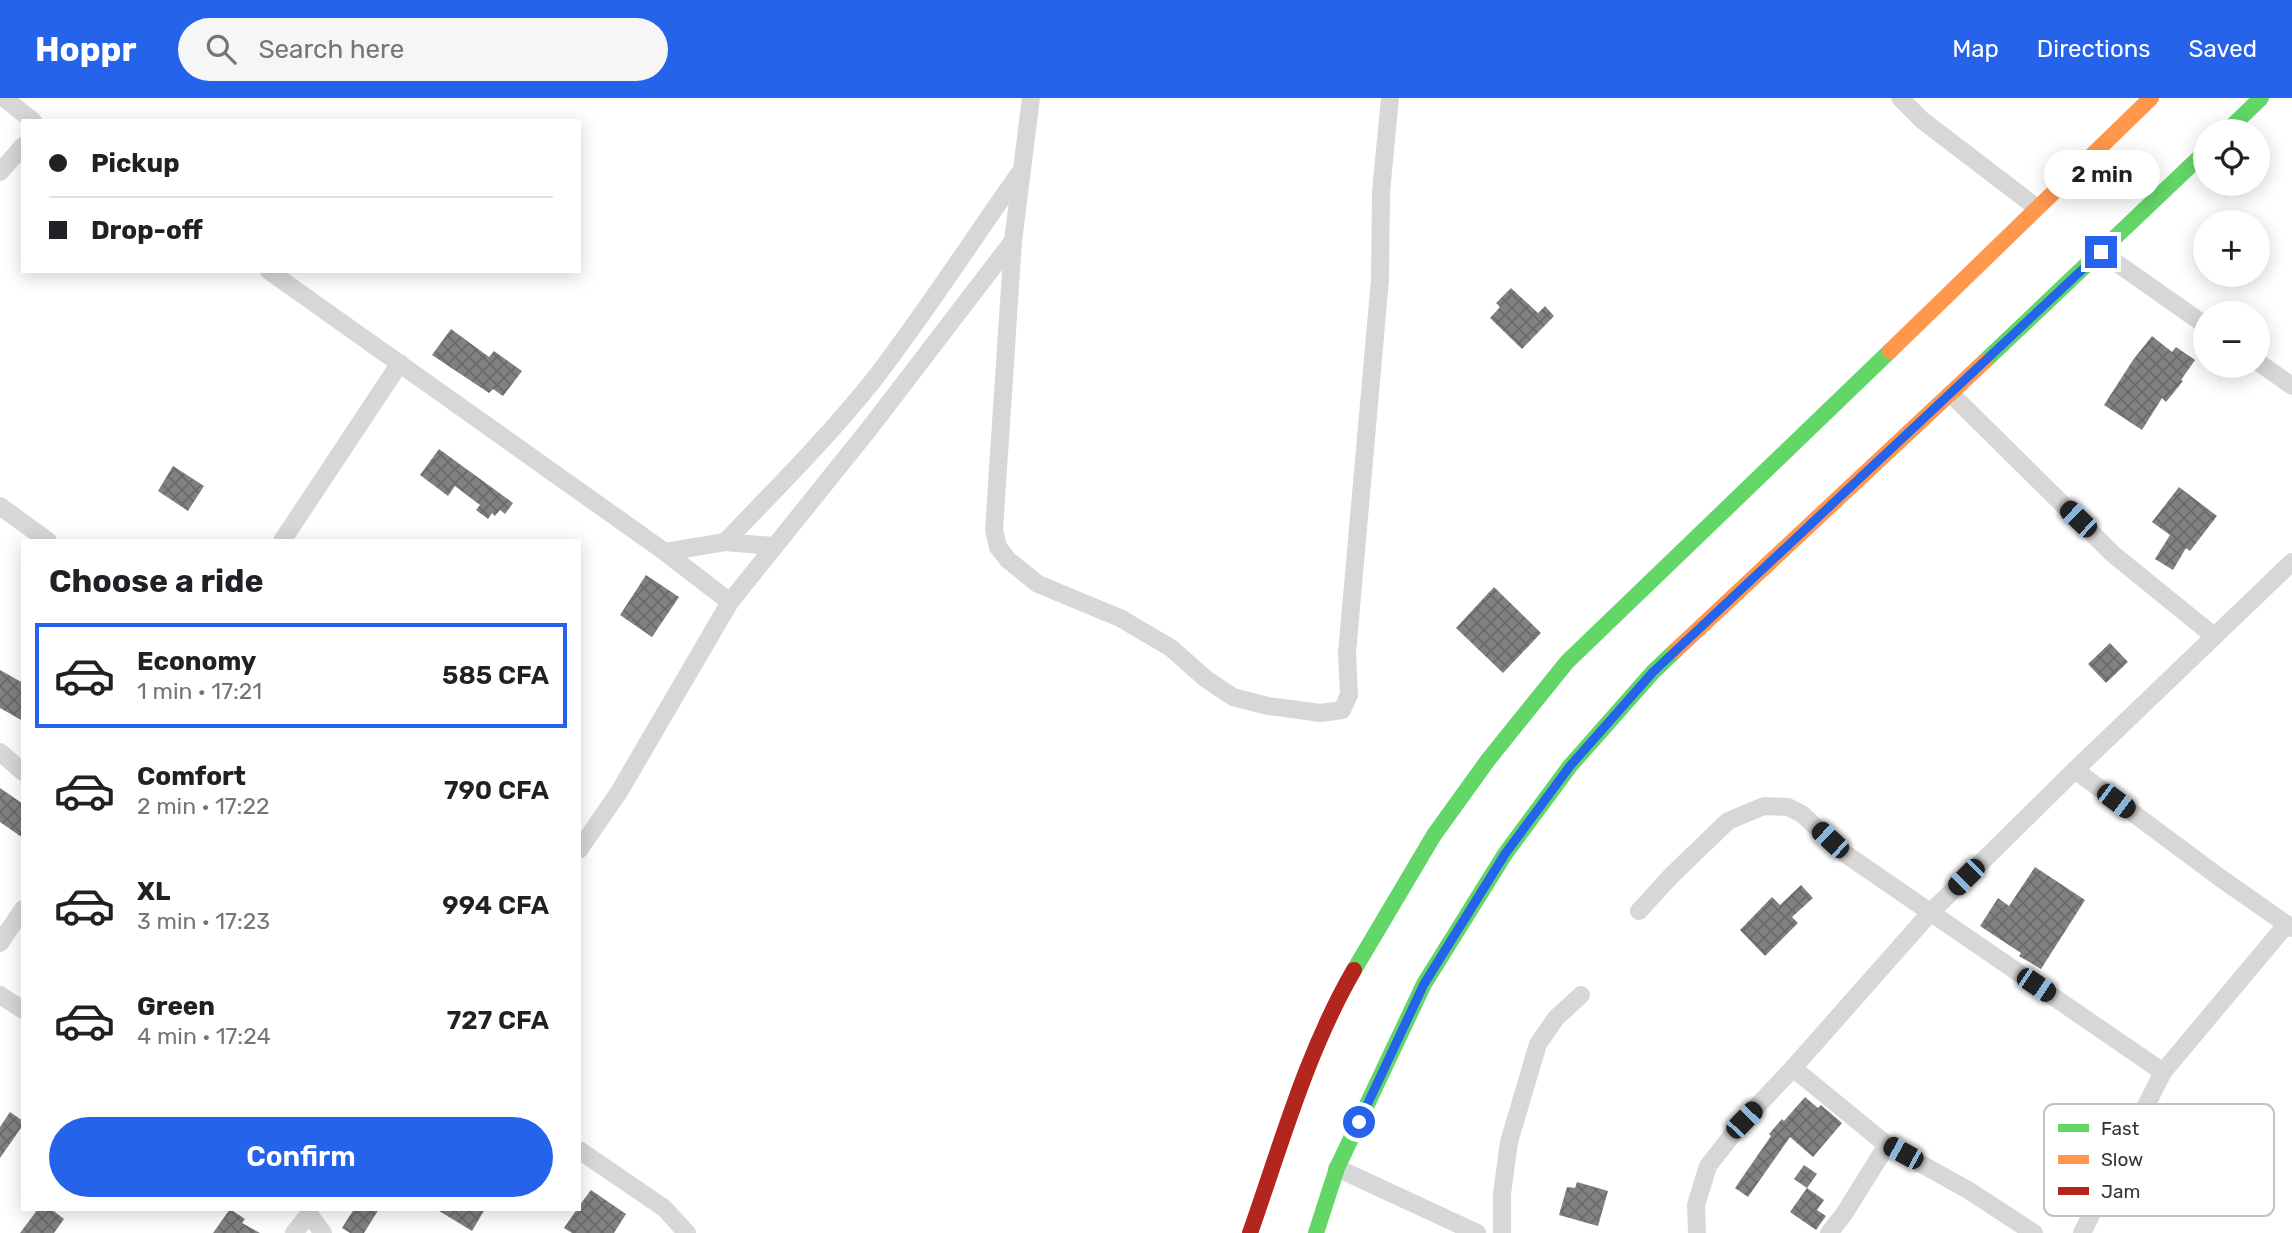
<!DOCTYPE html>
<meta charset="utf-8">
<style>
:root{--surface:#fff;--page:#f6f6f6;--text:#202124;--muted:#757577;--line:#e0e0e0;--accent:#2563eb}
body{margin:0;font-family:Rubik,sans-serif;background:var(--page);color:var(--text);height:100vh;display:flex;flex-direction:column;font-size:26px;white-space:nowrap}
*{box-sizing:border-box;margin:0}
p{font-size:23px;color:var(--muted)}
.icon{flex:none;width:38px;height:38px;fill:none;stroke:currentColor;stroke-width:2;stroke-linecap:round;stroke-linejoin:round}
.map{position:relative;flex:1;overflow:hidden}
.sheet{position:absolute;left:21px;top:441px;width:560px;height:672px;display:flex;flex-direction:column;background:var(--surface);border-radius:0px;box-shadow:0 4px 18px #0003}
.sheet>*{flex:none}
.hud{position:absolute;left:21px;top:21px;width:560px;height:154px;border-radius:0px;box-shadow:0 4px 18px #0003;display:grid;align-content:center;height:154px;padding:0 28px;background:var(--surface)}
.buttons{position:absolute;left:2193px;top:21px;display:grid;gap:14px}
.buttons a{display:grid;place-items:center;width:77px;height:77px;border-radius:50%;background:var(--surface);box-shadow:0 4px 18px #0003;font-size:35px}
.end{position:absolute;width:32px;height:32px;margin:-16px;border:9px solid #2563eb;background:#fff;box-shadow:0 0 0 4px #fff}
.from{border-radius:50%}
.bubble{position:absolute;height:49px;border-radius:24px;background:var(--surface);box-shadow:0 4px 18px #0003;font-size:23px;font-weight:600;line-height:49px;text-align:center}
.car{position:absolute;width:21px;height:42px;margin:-21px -10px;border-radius:9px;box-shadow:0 0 5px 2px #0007;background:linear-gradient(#222 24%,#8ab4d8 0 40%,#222 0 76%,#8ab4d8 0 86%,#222 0)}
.hud b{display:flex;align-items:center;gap:24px;height:66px;font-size:26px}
.hud b+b{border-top:2px solid var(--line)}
.hud i{width:18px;height:18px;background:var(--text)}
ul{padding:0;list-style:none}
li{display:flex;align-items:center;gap:21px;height:105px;margin:0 14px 10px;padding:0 14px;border:4px solid transparent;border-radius:0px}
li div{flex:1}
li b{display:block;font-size:26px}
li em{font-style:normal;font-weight:600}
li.current{border-color:var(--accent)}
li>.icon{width:63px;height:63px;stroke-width:1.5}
h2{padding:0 28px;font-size:32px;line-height:84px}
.button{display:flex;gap:14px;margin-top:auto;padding:14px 28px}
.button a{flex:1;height:80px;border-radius:42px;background:var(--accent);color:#fff;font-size:28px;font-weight:600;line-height:80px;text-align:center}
header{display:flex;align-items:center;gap:42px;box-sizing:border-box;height:98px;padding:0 35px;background:var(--accent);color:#fff}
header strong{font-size:33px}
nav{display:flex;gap:38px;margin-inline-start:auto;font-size:24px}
.search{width:490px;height:63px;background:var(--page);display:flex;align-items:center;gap:18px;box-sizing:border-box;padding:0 24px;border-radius:38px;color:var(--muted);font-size:26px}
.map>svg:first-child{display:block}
</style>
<header>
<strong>Hoppr</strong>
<div class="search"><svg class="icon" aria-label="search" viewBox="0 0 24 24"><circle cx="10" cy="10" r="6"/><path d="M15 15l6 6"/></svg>Search here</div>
<nav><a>Map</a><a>Directions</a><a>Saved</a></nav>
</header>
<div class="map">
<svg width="2292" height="1135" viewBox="0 0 2292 1135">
<defs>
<pattern id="building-cross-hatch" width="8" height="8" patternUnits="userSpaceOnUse" patternTransform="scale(1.75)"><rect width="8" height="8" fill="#818181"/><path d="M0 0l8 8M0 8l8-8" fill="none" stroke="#6a6a6a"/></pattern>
</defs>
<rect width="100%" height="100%" fill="#fff"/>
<g fill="url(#building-cross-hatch)">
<path d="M1511 190 1538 215 1545 208 1554 218 1522 251 1490 220 1500 209 1496 205Z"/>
<path d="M451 231 489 259 494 253 522 273 503 298 493 291 489 295 432 257Z"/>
<path d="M2152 238 2172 254 2176 249 2195 262 2181 282 2183 283 2166 304 2162 300 2142 332 2104 307 2133 262Z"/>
<path d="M439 351 513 405 505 416 500 412 495 418 492 415 488 421 476 412 480 407 455 388 448 398 420 377Z"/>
<path d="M173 368 204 388 188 413 158 393Z"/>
<path d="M2179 389 2217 418 2190 453 2186 450 2173 472 2155 461 2170 437 2152 424Z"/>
<path d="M646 477 679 499 652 539 620 517Z"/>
<path d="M1494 489 1541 535 1503 575 1456 530Z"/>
<path d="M2110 545 2128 564 2106 585 2088 566Z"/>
<path d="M0 572 23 585V623L0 610Z"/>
<path d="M0 690 23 706V740L0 724Z"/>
<path d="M2035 769 2085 802 2041 871 2019 858 2021 855 1980 828 1998 800 2009 808Z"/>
<path d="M1801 787 1813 800 1792 819 1798 825 1765 858 1740 832 1772 799 1780 807Z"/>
<path d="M1805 999 1818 1010 1821 1007 1842 1025 1813 1059 1790 1039 1748 1099 1735 1090 1771 1038 1769 1036 1782 1021 1784 1023Z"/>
<path d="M10 1014 23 1023V1027L0 1060V1029Z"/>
<path d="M1804 1067 1817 1076 1807 1090 1794 1081Z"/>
<path d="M1577 1084 1608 1093 1598 1128 1559 1117 1567 1089 1575 1090Z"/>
<path d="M1807 1090 1824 1102 1817 1112 1826 1118 1816 1132 1790 1114Z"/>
<path d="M591 1092 626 1116 614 1135H572L564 1130 577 1111H579V1108Z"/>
<path d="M38 1111H51L64 1121 54 1135H20Z"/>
<path d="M230 1111 245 1121 242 1125 260 1135H213Z"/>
<path d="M354 1111H379L364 1135H350L342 1130Z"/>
<path d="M436 1111H485L472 1133Z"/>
</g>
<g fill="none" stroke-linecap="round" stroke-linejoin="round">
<g stroke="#d7d7d7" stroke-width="18">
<path d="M4 0 33 23"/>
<path d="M1031 0 1013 143 994 432 998 449 1008 462 1038 486 1120 520 1171 550 1206 581 1233 599 1268 608 1321 615 1342 612 1349 597 1347 555 1380 181 1381 94 1390 0"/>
<path d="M1900 0 1922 22 2036 109"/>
<path d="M0 74 23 48"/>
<path d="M2101 154 2205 227"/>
<path d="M269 173 665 454 730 504 869 331 1013 143"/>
<path d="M2258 264 2292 288"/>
<path d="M1951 296 2114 457 2214 538"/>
<path d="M0 408 48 443"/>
<path d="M282 443 400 265"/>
<path d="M725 444C775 392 827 340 872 284 924 217 970 145 1019 76"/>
<path d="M665 454 725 444 774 448"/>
<path d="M0 654 23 674"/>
<path d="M2075 672 2219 779 2292 830"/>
<path d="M579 752 619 694 730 504"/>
<path d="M1639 813 1672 777 1728 723 1764 708 1788 709 1802 716 1844 755 2163 974"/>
<path d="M0 845 23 811"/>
<path d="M0 897 23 912"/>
<path d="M1793 970 1887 1047 1968 1092 2034 1135"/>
<path d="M579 1052 664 1110 687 1135"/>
<path d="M1337 1070 1477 1135"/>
<path d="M294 1135 309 1116 323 1135"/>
<path d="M1502 1135V1096L1509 1044 1538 946 1556 920 1581 897"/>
<path d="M1697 1135 1696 1107 1708 1068 1744 1022 1793 970 1930 815 2075 672 2292 464"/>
<path d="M1829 1135 1844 1116 1887 1047"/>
<path d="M2082 1135 2163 974 2286 827"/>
</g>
<g stroke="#63d668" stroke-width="16">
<path d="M2227 33 2261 0"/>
<path d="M1985 263 2205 54"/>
<path d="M1354 872 1434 737 1488 662 1567 564 1890 253"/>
<path d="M1316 1135 1337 1070 1424 886 1505 756 1570 668 1653 574 1675 553"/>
</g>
<g stroke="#ff974d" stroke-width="16">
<path d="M1890 253 2151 0"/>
<path d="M1675 553 1985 263"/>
</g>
<path stroke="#b3261e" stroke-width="16" d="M1250 1135C1281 1047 1307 953 1354 872"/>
</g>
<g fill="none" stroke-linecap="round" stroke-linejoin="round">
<path stroke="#2563eb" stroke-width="9" d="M1359 1024 1424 886 1505 756 1570 668 1653 574 2101 154"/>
</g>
<rect x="2044" y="1006" width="230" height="112" rx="10" fill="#fff" stroke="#c2c2c2" stroke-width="2"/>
<rect x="2058" y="1026" width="31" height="8" fill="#63d668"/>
<rect x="2058" y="1057" width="31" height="9" fill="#ff974d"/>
<rect x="2058" y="1089" width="31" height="8" fill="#b3261e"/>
<g font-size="19" fill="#333">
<text x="2101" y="1037">Fast</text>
<text x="2101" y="1068">Slow</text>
<text x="2101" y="1100">Jam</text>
</g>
</svg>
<div class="buttons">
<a><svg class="icon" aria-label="locate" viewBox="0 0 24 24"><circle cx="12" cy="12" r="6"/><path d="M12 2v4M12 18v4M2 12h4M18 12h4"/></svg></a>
<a>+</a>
<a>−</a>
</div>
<i class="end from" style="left:1359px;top:1024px"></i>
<i class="end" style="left:2101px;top:154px"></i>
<div class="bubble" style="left:2044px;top:52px;width:116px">2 min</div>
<i class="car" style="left:2078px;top:421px;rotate:314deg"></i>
<i class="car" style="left:2116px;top:703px;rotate:127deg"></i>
<i class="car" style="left:1830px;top:742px;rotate:313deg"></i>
<i class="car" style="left:1966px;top:779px;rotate:225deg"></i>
<i class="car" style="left:2036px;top:887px;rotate:124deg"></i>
<i class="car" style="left:1744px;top:1022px;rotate:44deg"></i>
<i class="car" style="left:1903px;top:1055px;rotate:299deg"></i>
<div class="hud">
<b><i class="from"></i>Pickup</b>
<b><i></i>Drop-off</b>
</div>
<section class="sheet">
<h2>Choose a ride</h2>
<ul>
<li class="current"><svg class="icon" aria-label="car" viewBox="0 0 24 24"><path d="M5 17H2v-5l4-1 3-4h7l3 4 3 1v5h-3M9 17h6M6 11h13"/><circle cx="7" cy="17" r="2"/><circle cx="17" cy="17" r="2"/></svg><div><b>Economy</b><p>1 min · 17:21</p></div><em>585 CFA</em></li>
<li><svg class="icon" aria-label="car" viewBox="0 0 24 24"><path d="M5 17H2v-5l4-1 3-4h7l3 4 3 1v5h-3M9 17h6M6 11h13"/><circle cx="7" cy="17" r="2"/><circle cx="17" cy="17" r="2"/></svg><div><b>Comfort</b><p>2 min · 17:22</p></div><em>790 CFA</em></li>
<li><svg class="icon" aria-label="car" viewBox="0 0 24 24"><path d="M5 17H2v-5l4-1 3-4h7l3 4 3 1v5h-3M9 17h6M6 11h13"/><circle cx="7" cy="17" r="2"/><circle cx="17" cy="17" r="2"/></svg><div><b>XL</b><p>3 min · 17:23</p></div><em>994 CFA</em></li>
<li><svg class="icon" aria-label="car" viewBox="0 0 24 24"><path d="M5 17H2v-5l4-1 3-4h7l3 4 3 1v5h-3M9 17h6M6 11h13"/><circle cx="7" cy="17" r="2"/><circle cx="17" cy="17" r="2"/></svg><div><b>Green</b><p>4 min · 17:24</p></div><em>727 CFA</em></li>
</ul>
<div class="button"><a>Confirm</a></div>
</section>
</div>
